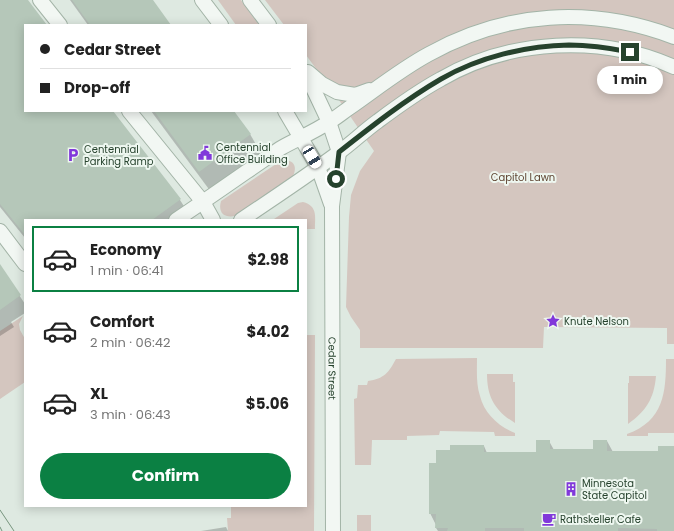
<!DOCTYPE html>
<meta charset="utf-8">
<style>
:root{--surface:#fff;--page:#f6f6f6;--text:#222;--muted:#767676;--line:#e0e0e0;--accent:#0b8043}
body{margin:0;font-family:Poppins,sans-serif;background:var(--page);color:var(--text);height:100vh;display:flex;flex-direction:column;font-size:15px;white-space:nowrap}
*{box-sizing:border-box;margin:0}
p{font-size:13px;color:var(--muted)}
.icon{flex:none;width:22px;height:22px;fill:none;stroke:currentColor;stroke-width:2;stroke-linecap:round;stroke-linejoin:round}
.map{position:relative;flex:1;overflow:hidden}
.drawer{position:absolute;left:24px;top:219px;width:283px;height:288px;display:flex;flex-direction:column;background:var(--surface);border-radius:0px;box-shadow:0 2px 10px #0003}
.drawer>*{flex:none}
.guide{position:absolute;left:24px;top:24px;width:283px;height:88px;border-radius:0px;box-shadow:0 2px 10px #0003;display:grid;align-content:center;height:88px;padding:0 16px;background:var(--surface)}
.end{position:absolute;width:18px;height:18px;margin:-9px;border:5px solid #26422d;background:#fff;box-shadow:0 0 0 2px #fff}
.from{border-radius:50%}
.bubble{position:absolute;height:28px;border-radius:14px;background:var(--surface);box-shadow:0 2px 10px #0003;font-size:13px;font-weight:700;line-height:28px;text-align:center}
.car{position:absolute;width:12px;height:24px;margin:-12px -6px;border-radius:5px;box-shadow:0 0 3px 1px #0007;background:linear-gradient(#fff 24%,#345 0 40%,#fff 0 76%,#345 0 86%,#fff 0)}
.guide b{display:flex;align-items:center;gap:14px;height:38px;font-size:15px}
.guide b+b{border-top:1px solid var(--line)}
.guide i{width:10px;height:10px;background:var(--text)}
ul{padding:7px 0 0;list-style:none}
li{display:flex;align-items:center;gap:12px;height:66px;margin:0 8px 6px;padding:0 8px;border:2px solid transparent;border-radius:0px}
li div{flex:1}
li b{display:block;font-size:15px}
li em{font-style:normal;font-weight:700}
li.on{border-color:var(--accent)}
li>.icon{width:36px;height:36px;stroke-width:1.5}
.cta{display:flex;gap:8px;margin-top:auto;padding:8px 16px}
.cta a{flex:1;height:46px;border-radius:24px;background:var(--accent);color:#fff;font-size:16px;font-weight:700;line-height:46px;text-align:center}
.map>svg:first-child{display:block}
</style>
<div class="map">
<svg width="674" height="531" viewBox="0 0 674 531">
<rect width="100%" height="100%" fill="#dee9e1"/>
<g fill="#d4c6bf">
<path d="M218 0H241L259 25H236Z"/>
<path d="M265 0H674V344H667V328L544 327 543 348H360V330L351 317 346 307 349 217 351 195 360 171 374 151 339 100 306 55V25H284Z"/>
<path d="M285 160C296 161 297 169 292 178L235 216C223 218 218 212 221 201L279 162Z"/>
<path d="M303 202C318 206 315 217 315 229H306V220H274V219L298 203Z"/>
<path d="M23 316 19 324 20 330 25 339V382L0 399V331Z"/>
<path d="M306 335H315L314 531H228L227 518H231V506H306Z"/>
<path d="M477 358C477 371 476 384 480 396 484 413 499 427 515 433V436H495L494 432 440 431 439 435 407 436V440H372L371 465H355L354 399 357 398 358 385H367L368 381C384 379 389 372 396 359Z"/>
<path d="M666 359H674V433H648V436H627V434C664 421 666 392 666 359Z"/>
<path d="M487 374H513V382H515V423C495 411 487 397 487 374Z"/>
<path d="M629 376H656C654 399 646 411 628 424V383H629Z"/>
<rect x="357" y="515" width="14" height="16"/>
</g>
<g fill="#0003">
<path d="M0 0H26L46 25H25V111H112L180 200 189 214 181 220H25V238L0 207Z"/>
<path d="M70 0H151L170 25H88Z"/>
<path d="M151 111H233L250 134 262 155 211 192Z"/>
<path d="M0 266 25 304V313L11 322 14 327 0 336Z"/>
<path d="M549 441 554 450H594L607 441 613 452H659L674 447V531H438L436 528V525L430 513 437 464 451 451 484 446 487 453H537Z"/>
<path d="M226 527 228 531H201Z"/>
</g>
<g fill="#b5c7b9">
<path d="M0 0H28L47 25H25V111H113L181 199 152 220H25V235L0 204Z"/>
<path d="M72 0H153L171 25H90Z"/>
<path d="M154 111H234L251 134 199 172Z"/>
<path d="M0 264 21 295 0 310Z"/>
<path d="M536 440H550V449H593V440H607V451H658V446H674V531H657V529L618 528V531H524V528H485V531H447L448 528H435L436 514H429V463H436V450H450V445H484V452H536Z"/>
</g>
<g fill="none" stroke-linecap="round" stroke-linejoin="round">
<defs>
<g id="street">
<path d="M40 0 60 25"/>
<path d="M202 0 221 25"/>
<path d="M250 0 269 25"/>
<path d="M308 72 322 84 337 92 355 95 369 90"/>
<path id="s1" d="M306 77 312 86 329 122 339 152 332 206 333 531"/>
<path d="M129 111 203 202 213 220"/>
<path d="M285 111 318 167 331 204"/>
<path d="M176 220C200 204 223 188 246 172 258 164 269 156 281 148 297 139 314 132 329 122 336 118 342 113 349 108 375 90 401 69 429 54 506 11 592 6 674 37"/>
<path d="M241 220C274 198 307 176 338 153 352 143 364 131 378 121 398 106 419 91 441 79 510 39 601 34 674 67"/>
<path d="M0 231 25 264"/>
</g>
</defs>
<use href="#street" stroke="#a3b4a7" stroke-width="16"/>
<use href="#street" stroke="#f2f7f3" stroke-width="14"/>
<g stroke="#76947d" stroke-width="1">
<path d="M0 510 14 531"/>
<path d="M0 527 2 531"/>
</g>
</g>
<g fill="none" stroke-linecap="round" stroke-linejoin="round">
<path stroke="#26422d" stroke-width="5" d="M336 179 339 152C372 126 405 100 441 79 479 57 525 46 569 45 589 45 610 48 630 52"/>
</g>
<defs>
<symbol id="civic-bare" viewBox="-9 -9 18 18"><path d="M-.6-6.5H3V-4.5H.6V-3L4-1V1h2V6H-6V1h2V-1L-.6-3ZM-1.2 2.5V6h2.4V2.5Z" fill="#8138da" stroke="#eef7f0" stroke-width="2.5" paint-order="stroke"/></symbol>
<symbol id="parking-bare" viewBox="-9 -9 18 18"><path d="M-3.5-5.5H1a3.5 3.5 0 0 1 0 7H-1V5.5H-3.5ZM-1-3.4V-.6H.8a1.4 1.4 0 0 0 0-2.8Z" fill="#8138da" stroke="#eef7f0" stroke-width="2.5" paint-order="stroke"/></symbol>
<symbol id="sight-bare" viewBox="-9 -9 18 18"><path d="M0-6L1.8-2.2L6-1.7L2.9 1.2L3.7 5.4L0 3.3L-3.7 5.4L-2.9 1.2L-6-1.7L-1.8-2.2Z" fill="#8138da" stroke="#eef7f0" stroke-width="2.5" paint-order="stroke"/></symbol>
<symbol id="building-bare" viewBox="-9 -9 18 18"><path d="M-4-6H4V6H1V3H-1V6H-4ZM-2.5-4.3h1.7v1.8h-1.7ZM.8-4.3h1.7v1.8H.8ZM-2.5-1h1.7V.8h-1.7ZM.8-1h1.7V.8H.8Z" fill="#8138da" stroke="#eef7f0" stroke-width="2.5" paint-order="stroke"/></symbol>
<symbol id="cafe-bare" viewBox="-9 -9 18 18"><path d="M-5.5-4.5H6V0H3Q3 3.5 0 3.5H-2.5Q-5.5 3.5-5.5 0ZM3-3.2v2h1.7v-2ZM-6 4.5H4V6H-6Z" fill="#8138da" stroke="#eef7f0" stroke-width="2.5" paint-order="stroke"/></symbol>
</defs>
<g fill-rule="evenodd">
<use href="#civic-bare" x="195" y="143" width="20" height="20"/>
<use href="#parking-bare" x="63" y="145" width="20" height="20"/>
<use href="#sight-bare" x="543" y="311" width="20" height="20"/>
<use href="#building-bare" x="561" y="479" width="20" height="20"/>
<use href="#cafe-bare" x="539" y="509" width="20" height="20"/>
</g>
<g text-anchor="middle" dominant-baseline="central" stroke-width="4" stroke-linejoin="round" paint-order="stroke">
<g font-size="10" fill="#26422d" stroke="#eef7f0" text-anchor="start">
<text x="216" y="147">Centennial<tspan x="216" dy="12">Office Building</tspan></text>
<text x="84" y="149">Centennial<tspan x="84" dy="12">Parking Ramp</tspan></text>
<text x="564" y="321">Knute Nelson</text>
<text x="582" y="483">Minnesota<tspan x="582" dy="12">State Capitol</tspan></text>
<text x="560" y="519">Rathskeller Cafe</text>
</g>
<g font-size="10" fill="#5f4532" stroke="#eef7f0">
<text x="523" y="177">Capitol Lawn</text>
</g>
<g font-size="10" fill="#26422d" stroke="#eef7f0">
<text stroke="none"><textPath href="#s1" startOffset="299">Cedar Street</textPath></text>
</g>
</g>
</svg>
<i class="end from" style="left:336px;top:179px"></i>
<i class="end" style="left:630px;top:52px"></i>
<div class="bubble" style="left:597px;top:66px;width:66px">1 min</div>
<i class="car" style="left:312px;top:157px;rotate:149deg"></i>
<div class="guide">
<b><i class="from"></i>Cedar Street</b>
<b><i></i>Drop-off</b>
</div>
<section class="drawer">
<ul>
<li class="on"><svg class="icon" aria-label="car" viewBox="0 0 24 24"><path d="M5 17H2v-5l4-1 3-4h7l3 4 3 1v5h-3M9 17h6M6 11h13"/><circle cx="7" cy="17" r="2"/><circle cx="17" cy="17" r="2"/></svg><div><b>Economy</b><p>1 min · 06:41</p></div><em>$2.98</em></li>
<li><svg class="icon" aria-label="car" viewBox="0 0 24 24"><path d="M5 17H2v-5l4-1 3-4h7l3 4 3 1v5h-3M9 17h6M6 11h13"/><circle cx="7" cy="17" r="2"/><circle cx="17" cy="17" r="2"/></svg><div><b>Comfort</b><p>2 min · 06:42</p></div><em>$4.02</em></li>
<li><svg class="icon" aria-label="car" viewBox="0 0 24 24"><path d="M5 17H2v-5l4-1 3-4h7l3 4 3 1v5h-3M9 17h6M6 11h13"/><circle cx="7" cy="17" r="2"/><circle cx="17" cy="17" r="2"/></svg><div><b>XL</b><p>3 min · 06:43</p></div><em>$5.06</em></li>
</ul>
<div class="cta"><a>Confirm</a></div>
</section>
</div>
